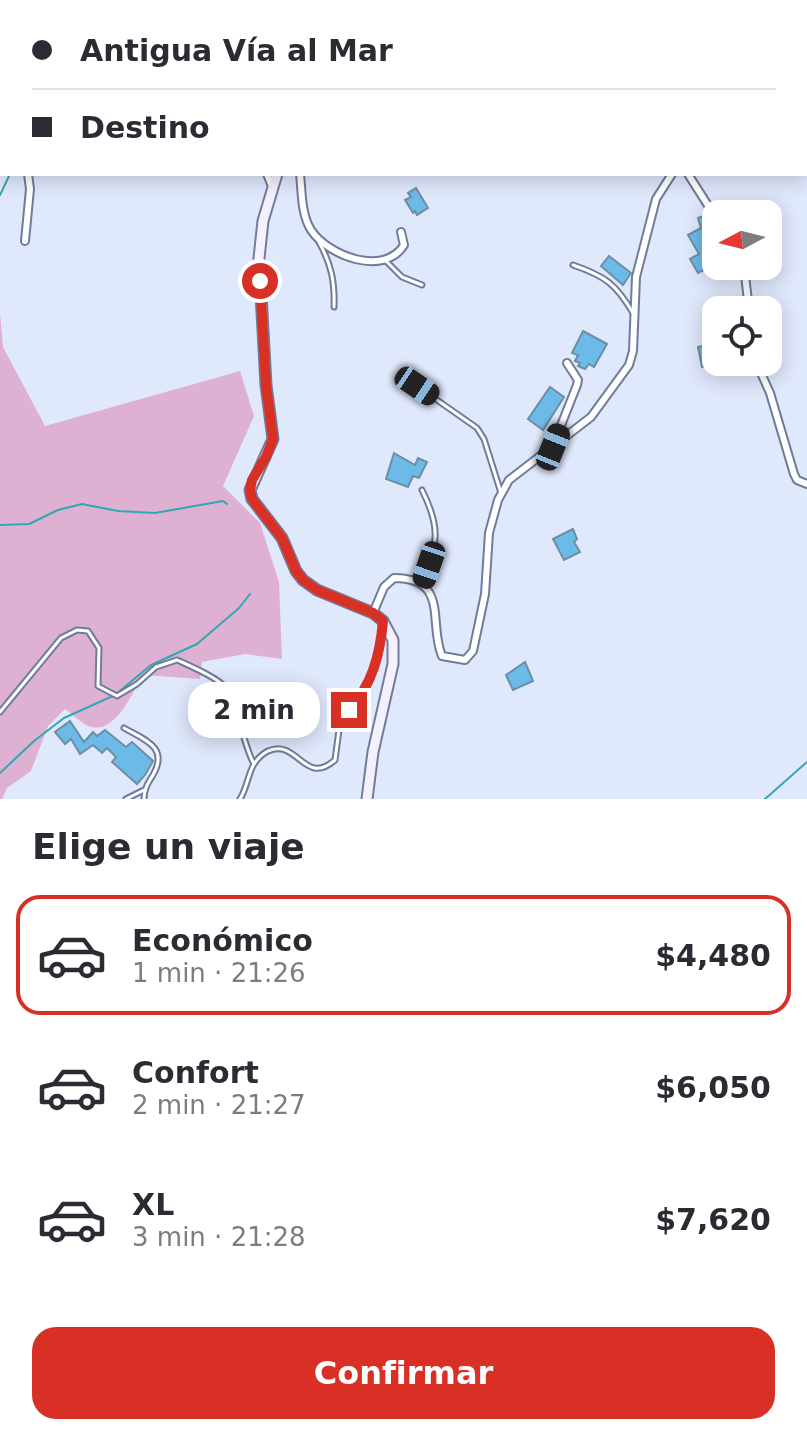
<!DOCTYPE html>
<html lang="es">
<meta charset="utf-8">
<style>
:root{--surface:#fff;--page:#f7f7f7;--text:#2b2b33;--muted:#7c7c81;--line:#e1e1e2;--accent:#d93025}
body{margin:0;font-family:"DejaVu Sans",sans-serif;background:var(--page);color:var(--text);height:100vh;display:flex;flex-direction:column;font-size:30px;white-space:nowrap}
*{box-sizing:border-box;margin:0}
p{font-size:26px;color:var(--muted)}
.icon{flex:none;width:44px;height:44px;fill:none;stroke:currentColor;stroke-width:2;stroke-linecap:round;stroke-linejoin:round}
.map{position:relative;height:799px;overflow:hidden}
.side{display:flex;flex-direction:column;background:var(--surface);flex:1}
.side>*{flex:none}
.hud{position:absolute;left:0px;top:0px;width:808px;height:176px;box-shadow:0 4px 20px #0003;display:grid;align-content:center;height:176px;padding:0 32px;background:var(--surface)}
.needle{width:52px;rotate:263deg}
.fabs{position:absolute;left:702px;top:200px;display:grid;gap:16px}
.fabs a{display:grid;place-items:center;width:80px;height:80px;border-radius:16px;background:var(--surface);box-shadow:0 4px 20px #0003;font-size:40px}
.end{position:absolute;width:36px;height:36px;margin:-18px;border:10px solid #d93025;background:#fff;box-shadow:0 0 0 4px #fff}
.from{border-radius:50%}
.bubble{position:absolute;height:56px;border-radius:24px;background:var(--surface);box-shadow:0 4px 20px #0003;font-size:26px;font-weight:700;line-height:56px;text-align:center}
.car{position:absolute;width:24px;height:48px;margin:-24px -12px;border-radius:10px;box-shadow:0 0 6px 2px #0007;background:linear-gradient(#222 24%,#8ab4d8 0 40%,#222 0 76%,#8ab4d8 0 86%,#222 0)}
.hud b{display:flex;align-items:center;gap:28px;height:76px;font-size:30px}
.hud b+b{border-top:2px solid var(--line)}
.hud i{width:20px;height:20px;background:var(--text)}
ul{padding:0;list-style:none}
li{display:flex;align-items:center;gap:24px;height:120px;margin:0 16px 12px;padding:0 16px;border:4px solid transparent;border-radius:24px}
li div{flex:1}
li b{display:block;font-size:30px}
li em{font-style:normal;font-weight:700}
li.active{border-color:var(--accent)}
li>.icon{width:72px;height:72px;stroke-width:1.5}
h2{padding:0 32px;font-size:36px;line-height:96px}
.button{display:flex;gap:16px;margin-top:auto;padding:16px 32px}
.button a{flex:1;height:92px;border-radius:24px;background:var(--accent);color:#fff;font-size:32px;font-weight:700;line-height:92px;text-align:center}
.map>svg:first-child{display:block}
</style>
<div class="map">
<svg width="807" height="799" viewBox="0 0 807 799">
<rect width="100%" height="100%" fill="#e0e8fc"/>
<path fill="#deb1d2" d="M0 313 3 347 45 426 240 371 254 416 223 486 260 523 279 582 282 659 245 654 202 662 200 679 143 675C132 693 114 739 86 725 79 721 72 714 65 709L48 726 31 771 7 788 2 799H0Z"/>
<g fill="none" stroke-linecap="round" stroke-linejoin="round">
<g stroke="#30a8b2" stroke-width="2">
<path d="M42 0H46"/>
<path d="M130 2 131 0"/>
<path d="M0 195 10 174"/>
<path d="M0 525 29 524 58 510 82 504 118 511 155 513 223 501 227 504"/>
<path d="M0 773 34 741 64 718 115 695 151 665 197 644 239 608 250 594"/>
<path d="M765 799 807 762"/>
</g>
</g>
<g fill="#6cbae8" stroke="#6d8ea3" stroke-width="2">
<path d="M416 188 428 208 417 215 415 211 413 213 405 200 411 197 408 193Z"/>
<path d="M707 215 716 237 706 244 716 264 698 273 690 259 699 254 688 235 701 228 698 218Z"/>
<path d="M609 256 631 273 623 285 601 266Z"/>
<path d="M583 331 607 344 594 367 589 364 585 369 578 366 580 363 575 361 578 355 572 353Z"/>
<path d="M716 343V363L702 367 698 347Z"/>
<path d="M550 387 564 397 543 430 528 419Z"/>
<path d="M394 453 415 465 418 458 427 462 419 478 413 476 408 487 386 479Z"/>
<path d="M573 529 577 539 574 542 580 552 564 560 553 539Z"/>
<path d="M525 662 533 681 513 690 506 675Z"/>
<path d="M70 721 84 742 93 732 97 736 105 730 126 747 132 742 153 761 145 775 137 784 112 762 116 757 107 748 102 753 93 745 80 754 71 739 65 744 55 732Z"/>
</g>
<g fill="none" stroke-linecap="round" stroke-linejoin="round">
<defs>
<g id="service">
<path d="M355 0 358 2"/>
<path d="M374 2 375 0"/>
<path d="M319 242C331 264 335 281 334 307"/>
<path d="M384 259 402 277 422 285"/>
<path d="M573 265C605 276 616 284 633 313"/>
<path d="M417 386 477 428 484 439 501 493"/>
<path d="M422 490C442 530 437 543 422 584"/>
<path d="M0 712 61 638 77 630 88 631 99 648 98 686 117 696 137 684 156 667 177 660C190 666 217 677 226 688 237 701 243 745 254 764"/>
<path d="M124 728C145 740 169 747 153 775 148 783 144 789 144 799"/>
<path d="M126 799 144 790"/>
<path d="M240 799C247 788 248 774 254 764 258 758 262 754 268 751 298 738 304 787 335 760L339 730 343 720 362 696 371 679 383 629"/>
</g>
<g id="minor">
<path d="M196 0 197 2"/>
<path d="M307 0 313 2"/>
<path d="M149 2 150 0"/>
<path d="M239 2 241 0"/>
<path d="M267 174 272 186"/>
<path d="M300 174C302 192 301 214 311 230 328 256 384 277 404 245L401 232"/>
<path d="M688 174 716 218"/>
<path d="M25 241 30 189 28 174"/>
<path d="M744 266 749 310"/>
<path d="M756 362 770 393 794 474 797 480 807 484"/>
<path d="M554 443 577 385 578 380 567 363"/>
<path d="M373 613 384 587 394 578C450 578 428 624 442 656L465 660 473 651 485 594 489 533 498 500 509 480 591 417 629 365 633 351 636 277 656 199 672 174"/>
</g>
<g id="secondary">
<path d="M330 0 331 2"/>
<path d="M277 174 263 221 259 258 266 385 273 439 250 490 252 499 282 538 296 571 303 580 317 590 373 613 383 621 393 640V664L373 752 367 799"/>
</g>
</defs>
<use href="#service" stroke="#717c9b" stroke-width="7"/>
<use href="#minor" stroke="#717c9b" stroke-width="10"/>
<use href="#secondary" stroke="#717c9b" stroke-width="13"/>
<use href="#service" stroke="#fff" stroke-width="3"/>
<use href="#minor" stroke="#fff" stroke-width="6"/>
<use href="#secondary" stroke="#f5f0fe" stroke-width="9"/>
</g>
<g fill="none" stroke-linecap="round" stroke-linejoin="round">
<path stroke="#d93025" stroke-width="10" d="M260 281 266 385 273 439 266 457 252 480 250 490 252 499 282 538 296 571 303 580 317 590 373 613 383 621C380 655 372 685 349 710"/>
</g>
</svg>
<div class="fabs">
<a><svg class="needle" viewBox="-14 -14 28 28"><path d="M0-13l5 13h-10z" fill="#e53935"/><path d="M0 13l5-13h-10z" fill="#7c7c81"/></svg></a>
<a><svg class="icon" aria-label="locate" viewBox="0 0 24 24"><circle cx="12" cy="12" r="6"/><path d="M12 2v4M12 18v4M2 12h4M18 12h4"/></svg></a>
</div>
<i class="end from" style="left:260px;top:281px"></i>
<i class="end" style="left:349px;top:710px"></i>
<div class="bubble" style="left:188px;top:682px;width:132px">2 min</div>
<i class="car" style="left:417px;top:386px;rotate:124deg"></i>
<i class="car" style="left:553px;top:447px;rotate:22deg"></i>
<i class="car" style="left:429px;top:565px;rotate:199deg"></i>
<div class="hud">
<b><i class="from"></i>Antigua Vía al Mar</b>
<b><i></i>Destino</b>
</div>
</div>
<section class="side">
<h2>Elige un viaje</h2>
<ul>
<li class="active"><svg class="icon" aria-label="car" viewBox="0 0 24 24"><path d="M5 17H2v-5l4-1 3-4h7l3 4 3 1v5h-3M9 17h6M6 11h13"/><circle cx="7" cy="17" r="2"/><circle cx="17" cy="17" r="2"/></svg><div><b>Económico</b><p>1 min · 21:26</p></div><em>$4,480</em></li>
<li><svg class="icon" aria-label="car" viewBox="0 0 24 24"><path d="M5 17H2v-5l4-1 3-4h7l3 4 3 1v5h-3M9 17h6M6 11h13"/><circle cx="7" cy="17" r="2"/><circle cx="17" cy="17" r="2"/></svg><div><b>Confort</b><p>2 min · 21:27</p></div><em>$6,050</em></li>
<li><svg class="icon" aria-label="car" viewBox="0 0 24 24"><path d="M5 17H2v-5l4-1 3-4h7l3 4 3 1v5h-3M9 17h6M6 11h13"/><circle cx="7" cy="17" r="2"/><circle cx="17" cy="17" r="2"/></svg><div><b>XL</b><p>3 min · 21:28</p></div><em>$7,620</em></li>
</ul>
<div class="button"><a>Confirmar</a></div>
</section>
